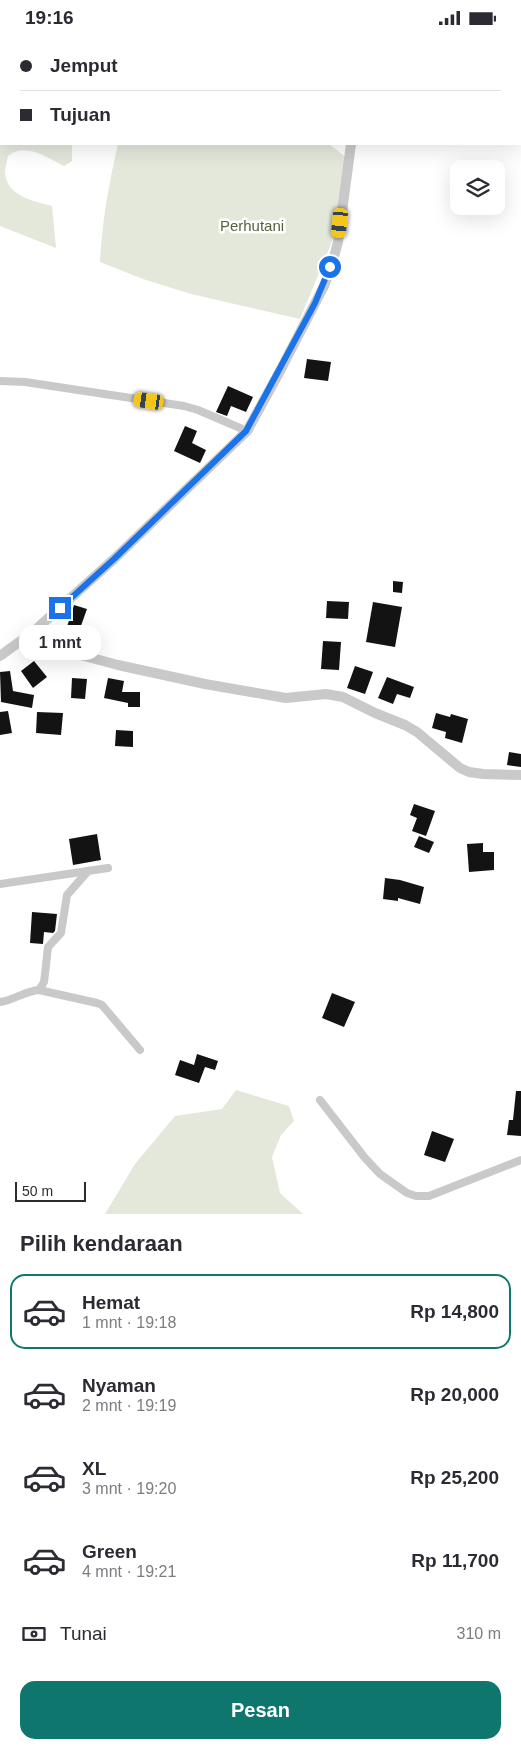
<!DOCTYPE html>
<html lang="id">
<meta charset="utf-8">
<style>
:root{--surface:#fff;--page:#f7f7f7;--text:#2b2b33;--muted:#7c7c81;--line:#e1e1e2;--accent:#0f766e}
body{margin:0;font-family:Helvetica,sans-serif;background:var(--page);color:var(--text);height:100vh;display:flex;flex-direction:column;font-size:19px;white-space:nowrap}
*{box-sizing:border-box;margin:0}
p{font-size:16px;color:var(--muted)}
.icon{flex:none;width:28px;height:28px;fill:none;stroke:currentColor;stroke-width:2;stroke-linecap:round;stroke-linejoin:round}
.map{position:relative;height:1179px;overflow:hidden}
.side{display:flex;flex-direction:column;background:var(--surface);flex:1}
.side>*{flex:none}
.guide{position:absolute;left:0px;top:0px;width:521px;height:110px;box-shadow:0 5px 20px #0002;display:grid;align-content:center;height:110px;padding:0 20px;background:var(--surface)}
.fabs{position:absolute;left:450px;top:125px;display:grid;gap:10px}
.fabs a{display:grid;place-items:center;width:55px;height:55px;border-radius:10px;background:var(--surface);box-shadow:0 5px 20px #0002;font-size:25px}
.scale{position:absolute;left:15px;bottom:12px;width:71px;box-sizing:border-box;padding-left:5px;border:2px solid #2c2c2c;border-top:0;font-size:14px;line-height:18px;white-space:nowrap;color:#2c2c2c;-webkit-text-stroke:4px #fff;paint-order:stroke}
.end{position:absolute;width:22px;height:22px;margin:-11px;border:6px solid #1a73e8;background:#fff;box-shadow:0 0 0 2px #fff}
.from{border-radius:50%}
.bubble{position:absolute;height:35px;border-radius:15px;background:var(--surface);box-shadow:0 5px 20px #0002;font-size:16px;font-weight:600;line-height:35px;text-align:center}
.car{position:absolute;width:15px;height:30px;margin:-15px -8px;border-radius:6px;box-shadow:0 0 4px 1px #0007;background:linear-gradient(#f5c518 24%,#345 0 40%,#f5c518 0 76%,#345 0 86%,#f5c518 0)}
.guide b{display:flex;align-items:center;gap:18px;height:48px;font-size:19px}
.guide b+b{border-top:1px solid var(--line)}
.guide i{width:12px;height:12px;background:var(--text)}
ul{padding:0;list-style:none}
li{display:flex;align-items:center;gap:15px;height:75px;margin:0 10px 8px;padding:0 10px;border:2px solid transparent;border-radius:15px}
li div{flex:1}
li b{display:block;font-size:19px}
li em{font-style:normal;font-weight:600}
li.on{border-color:var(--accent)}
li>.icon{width:45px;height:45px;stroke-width:1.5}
h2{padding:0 20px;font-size:22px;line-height:60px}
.pay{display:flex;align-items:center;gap:12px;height:55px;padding:0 20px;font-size:19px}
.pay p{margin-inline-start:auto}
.action{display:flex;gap:10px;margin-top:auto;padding:10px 20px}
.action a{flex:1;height:58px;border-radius:15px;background:var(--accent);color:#fff;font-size:20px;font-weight:600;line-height:58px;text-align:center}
.status{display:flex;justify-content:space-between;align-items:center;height:35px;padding:0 25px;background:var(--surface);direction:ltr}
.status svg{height:14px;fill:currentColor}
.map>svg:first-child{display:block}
</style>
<div class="status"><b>19:16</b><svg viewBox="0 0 49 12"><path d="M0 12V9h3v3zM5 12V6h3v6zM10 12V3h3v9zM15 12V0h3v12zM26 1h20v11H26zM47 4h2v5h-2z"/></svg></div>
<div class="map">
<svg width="521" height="1179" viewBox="0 0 521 1179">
<rect width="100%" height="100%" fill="#fff"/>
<g fill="#e3e8db">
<path d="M0 0H194L195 1H1V109H72V126L64 131C46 122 25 107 8 121 7 126 5 133 5 138 7 161 33 166 52 171L56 213 0 191Z"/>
<path d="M118 109H329L347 123 336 197 300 284 191 259 143 244 100 227C102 186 109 148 118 109Z"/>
<path d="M236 1055 289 1071 294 1086 281 1100 272 1122 280 1158 303 1179H105L135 1129 175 1081 222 1074Z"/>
</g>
<g fill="#131313">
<path d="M307 324 331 327 328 346 304 343Z"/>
<path d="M228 351 253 362 246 377 231 371 227 381 216 377Z"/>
<path d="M185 391 197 396 192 408 206 415 200 428 174 416Z"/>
<path d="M393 546 403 547 402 558 393 557Z"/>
<path d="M327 566 349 567 348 584 326 583Z"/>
<path d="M373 567 402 572 395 612 366 607Z"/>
<path d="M74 570 87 574 77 602 65 598Z"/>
<path d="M323 606 341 607 339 635 321 634Z"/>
<path d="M34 626 47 642 33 653 21 636Z"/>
<path d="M355 631 373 637 365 659 347 653Z"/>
<path d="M10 636 13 656 34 660 32 673 1 667 0 637Z"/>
<path d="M387 642 414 652 410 663 397 659 393 669 378 663Z"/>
<path d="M72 643 87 644 85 664 71 663Z"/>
<path d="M108 643 124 646 122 657H140V672H128V668L104 663Z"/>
<path d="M8 676 12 698 0 700V677Z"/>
<path d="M37 677 63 678 61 700 36 698Z"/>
<path d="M436 678 450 682 451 679 468 684 462 708 445 703 446 697 432 693Z"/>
<path d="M116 695 133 696V712L115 711Z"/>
<path d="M509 717 521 719V732L507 730Z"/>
<path d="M414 769 435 776 426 801 412 796 417 783 410 780Z"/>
<path d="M97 799 101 825 73 830 69 804Z"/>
<path d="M419 801 434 807 429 818 414 812Z"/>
<path d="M483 808V817H494V835L469 837 467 809Z"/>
<path d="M385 843 400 845 424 852 420 869 398 863V866L383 864Z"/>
<path d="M32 877 57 879 55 896 53 898 44 897 43 909 30 908Z"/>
<path d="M332 958 355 967 344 992 322 983Z"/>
<path d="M197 1019 218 1026 215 1035 205 1032 199 1048 175 1040 180 1025 194 1030Z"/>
<path d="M516 1056H521V1101L507 1100 509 1085H513Z"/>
<path d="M432 1096 454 1104 445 1127 424 1120Z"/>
</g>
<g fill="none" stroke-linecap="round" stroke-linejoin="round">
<g stroke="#c9c9c9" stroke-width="8">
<path d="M0 346 25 347 184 371 198 375 247 396"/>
<path d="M0 849 108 833"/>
<path d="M39 955 44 947 45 939 48 912 61 898 67 860 88 836"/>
<path d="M0 967C14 965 25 956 39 955L97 968 102 970 140 1015"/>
<path d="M320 1065 365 1123 380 1139 407 1158 416 1161H429L521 1125"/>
</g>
<g stroke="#c9c9c9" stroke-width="10">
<path d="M362 1V0"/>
<path d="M33 597 77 619 118 630 205 649 286 663 326 659 343 662 375 678 405 690 417 697 460 733 469 737 483 739 521 740"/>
<path d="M0 621 33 597 114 524 247 396 280 336 324 251 331 233 338 207 351 109"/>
</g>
</g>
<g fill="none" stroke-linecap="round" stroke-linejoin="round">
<path stroke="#1a73e8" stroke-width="6" d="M60 573 114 524 246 396 315 268 330 232"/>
</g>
<g text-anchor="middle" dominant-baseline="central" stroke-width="5" stroke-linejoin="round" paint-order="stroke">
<g font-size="15" fill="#53613f" stroke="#fff">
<text x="252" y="190">Perhutani</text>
</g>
</g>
</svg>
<div class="fabs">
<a><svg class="icon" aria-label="layers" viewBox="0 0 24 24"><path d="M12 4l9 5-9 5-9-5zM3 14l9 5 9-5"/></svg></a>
</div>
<div class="scale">50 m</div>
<i class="end from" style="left:330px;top:232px"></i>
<i class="end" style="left:60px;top:573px"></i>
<div class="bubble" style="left:19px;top:590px;width:82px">1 mnt</div>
<i class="car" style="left:340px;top:188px;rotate:186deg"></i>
<i class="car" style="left:149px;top:366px;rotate:278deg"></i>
<div class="guide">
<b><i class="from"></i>Jemput</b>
<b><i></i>Tujuan</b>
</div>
</div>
<section class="side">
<h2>Pilih kendaraan</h2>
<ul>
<li class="on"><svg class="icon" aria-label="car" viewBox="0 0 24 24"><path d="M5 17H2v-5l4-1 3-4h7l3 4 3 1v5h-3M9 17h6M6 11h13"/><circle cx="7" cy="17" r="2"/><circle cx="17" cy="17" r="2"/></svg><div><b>Hemat</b><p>1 mnt · 19:18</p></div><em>Rp 14,800</em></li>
<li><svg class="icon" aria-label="car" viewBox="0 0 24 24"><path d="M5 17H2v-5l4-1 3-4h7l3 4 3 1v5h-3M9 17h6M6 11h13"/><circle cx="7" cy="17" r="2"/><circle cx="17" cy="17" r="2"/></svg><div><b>Nyaman</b><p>2 mnt · 19:19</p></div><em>Rp 20,000</em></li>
<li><svg class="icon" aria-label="car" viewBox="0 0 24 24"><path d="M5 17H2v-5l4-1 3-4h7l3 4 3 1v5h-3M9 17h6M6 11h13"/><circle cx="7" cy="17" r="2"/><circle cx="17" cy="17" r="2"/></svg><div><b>XL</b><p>3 mnt · 19:20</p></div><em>Rp 25,200</em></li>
<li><svg class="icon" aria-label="car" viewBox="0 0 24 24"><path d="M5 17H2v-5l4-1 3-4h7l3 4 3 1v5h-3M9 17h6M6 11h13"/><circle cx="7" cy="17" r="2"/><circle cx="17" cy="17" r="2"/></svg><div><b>Green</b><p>4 mnt · 19:21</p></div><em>Rp 11,700</em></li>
</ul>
<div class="pay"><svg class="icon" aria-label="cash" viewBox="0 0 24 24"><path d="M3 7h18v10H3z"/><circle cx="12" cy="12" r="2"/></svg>Tunai<p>310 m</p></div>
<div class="action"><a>Pesan</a></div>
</section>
